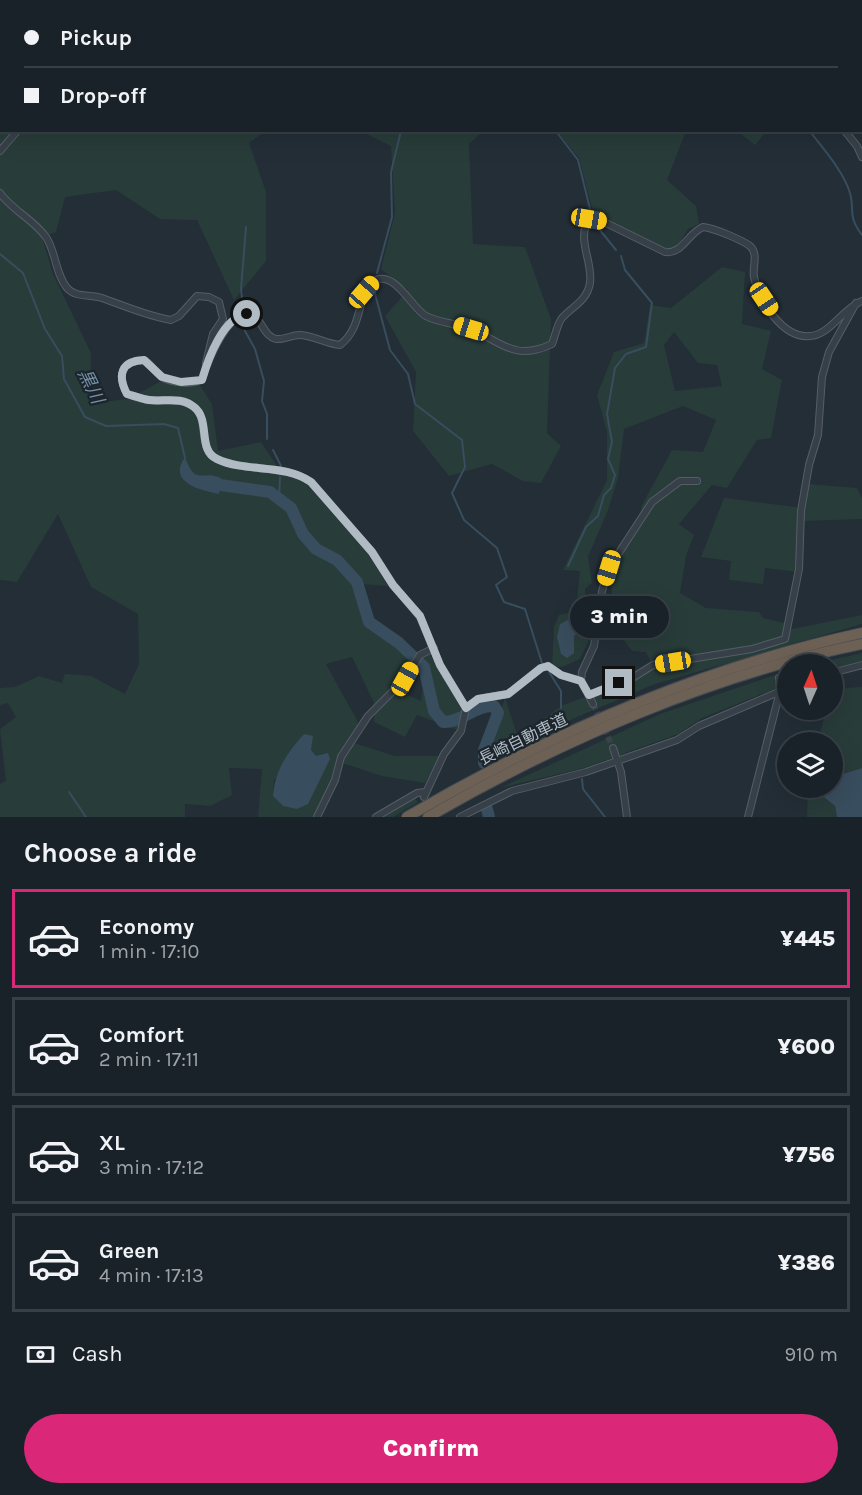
<!DOCTYPE html>
<meta charset="utf-8">
<style>
:root{--surface:#1a2229;--page:#232a31;--text:#f1f3f6;--muted:#9fa4a8;--line:#383f46;--accent:#db2777}
body{margin:0;font-family:Karla,"Noto Sans JP",sans-serif;background:var(--page);color:var(--text);height:100vh;display:flex;flex-direction:column;font-size:22px;white-space:nowrap}
*{box-sizing:border-box;margin:0}
p{font-size:20px;color:var(--muted)}
.icon{flex:none;width:33px;height:33px;fill:none;stroke:currentColor;stroke-width:2;stroke-linecap:round;stroke-linejoin:round}
.map{position:relative;height:817px;overflow:hidden}
.side{display:flex;flex-direction:column;background:var(--surface);flex:1}
.side>*{flex:none}
.guide{position:absolute;left:0px;top:0px;width:862px;height:132px;box-shadow:0 6px 24px #0002,0 0 0 2px var(--line);display:grid;align-content:center;height:132px;padding:0 24px;background:var(--surface)}
.needle{width:39px;rotate:3deg}
.tools{position:absolute;left:777px;top:654px;display:grid;gap:12px}
.tools a{display:grid;place-items:center;width:66px;height:66px;border-radius:50%;background:var(--surface);box-shadow:0 6px 24px #0002,0 0 0 2px var(--line);font-size:30px}
.end{position:absolute;width:27px;height:27px;margin:-14px;border:8px solid #b1bbc4;background:#111;box-shadow:0 0 0 3px #111}
.from{border-radius:50%}
.bubble{position:absolute;height:42px;border-radius:21px;background:var(--surface);box-shadow:0 6px 24px #0002,0 0 0 2px var(--line);font-size:20px;font-weight:800;line-height:42px;text-align:center}
.car{position:absolute;width:18px;height:36px;margin:-18px -9px;border-radius:8px;box-shadow:0 0 4px 2px #0007;background:linear-gradient(#f5c518 24%,#345 0 40%,#f5c518 0 76%,#345 0 86%,#f5c518 0)}
.guide b{display:flex;align-items:center;gap:21px;height:57px;font-size:22px}
.guide b+b{border-top:2px solid var(--line)}
.guide i{width:15px;height:15px;background:var(--text)}
ul{padding:0;list-style:none}
li{display:flex;align-items:center;gap:18px;height:99px;margin:0 12px 9px;padding:0 12px;border:3px solid var(--line);border-radius:0px}
li div{flex:1}
li b{display:block;font-size:22px}
li em{font-style:normal;font-weight:800}
li.active{border-color:var(--accent)}
li>.icon{width:54px;height:54px;stroke-width:1.5}
h2{padding:0 24px;font-size:27px;line-height:72px}
.pay{display:flex;align-items:center;gap:15px;height:66px;padding:0 24px;font-size:22px}
.pay p{margin-inline-start:auto}
.cta{display:flex;gap:12px;margin-top:auto;padding:12px 24px}
.cta a{flex:1;height:69px;border-radius:36px;background:var(--accent);color:#fff;font-size:24px;font-weight:800;line-height:69px;text-align:center}
.map>svg:first-child{display:block}
</style>
<div class="map">
<svg width="862" height="817" viewBox="0 0 862 817">
<rect width="100%" height="100%" fill="#232e37"/>
<g fill="#283c3a" fill-rule="evenodd">
<path d="M0 0 113 1 2 2V130L265 131 249 143 266 192V261L234 300 197 220 160 219 116 190 65 197 56 232 42 237 53 274 91 353 90 396 101 402 129 399 161 381 199 384 212 404 218 451 261 442 283 475 304 481 369 553 388 586 361 584 359 605 367 622 412 661 393 689 421 701 424 676 419 658 429 653 462 709 458 730 417 715 405 737 374 722 375 705 352 657 326 664 358 722 354 743 395 756H440L425 783 382 776 342 763 315 817H258L262 769 229 768 232 795 210 806 185 804V817H0V784L6 781 0 729 16 717 8 703 0 705V688L15 687 39 676 62 683 65 674 91 676 125 694 139 664 138 614 91 587 58 514 17 582 0 580ZM311 750 316 757 283 806 273 796 274 780Z"/>
<path d="M216 0H862V126L861 2Z"/>
<path d="M360 131H483L469 144 473 244 525 247 551 319 547 433 561 446 541 483 523 481 492 464 449 476 413 431 416 372 385 316 408 290 381 269 395 213 391 146Z"/>
<path d="M557 131H686L667 180 696 206 699 224 688 229 675 250 660 253 607 219 594 216 579 158Z"/>
<path d="M737 131H767L755 145Z"/>
<path d="M722 267 745 272 742 324 771 331 762 369 782 380 771 438 757 440 727 488 712 485 679 524 694 535 686 556 680 593 706 608 759 612 763 618 784 623 792 629 862 615V624L655 684 549 729 488 761 489 748 505 698 518 737 563 705 632 680 654 668 646 652 632 651 610 622 613 568 638 525 642 505 672 450 703 452 716 420 683 406 624 429 618 478 608 510 588 557 592 583 585 589 586 614 594 629 580 659 562 667 552 666 554 627 559 615 576 611 580 571 563 570 607 480V432L597 395 614 352 644 343 650 305 671 308ZM674 332 698 363 717 365 722 386 675 391 664 345Z"/>
<path d="M808 484 857 488 862 498V519L803 521 798 572 765 568 763 584 729 580 731 561 701 557 724 498 803 508Z"/>
<path d="M862 653V662L833 669 832 664H813Z"/>
<path d="M787 671V684L702 718 678 734 584 768 500 788 660 714Z"/>
<path d="M862 687V768L833 777 832 742H818L826 710H832L833 701 846 688Z"/>
<path d="M808 788H824L823 791 835 806 837 817H807Z"/>
<path d="M414 798 418 802 393 817H381Z"/>
</g>
<g fill="#384d5d">
<path d="M185 457C196 487 201 469 221 478L219 494C201 490 167 483 185 457Z"/>
<path d="M633 603 637 610H644L647 615 641 627 629 628 623 624 621 615 626 605Z"/>
<path d="M577 615 581 621 580 631 574 636V653L567 658 561 654 557 637 560 624Z"/>
<path d="M304 734 313 736 311 750 316 756 328 753 330 759 308 804 297 809 283 806 273 796C275 770 287 753 304 734Z"/>
<path d="M862 768V817H837L835 806 824 797V788H832L833 777Z"/>
</g>
<g fill="none" stroke-linecap="round" stroke-linejoin="round">
<g stroke="#384d5d" stroke-width="2">
<path d="M665 0V2"/>
<path d="M799 0V2"/>
<path d="M9 2 10 0"/>
<path d="M555 130 578 160 591 213"/>
<path d="M809 130C823 149 841 168 849 190 856 209 846 214 862 235"/>
<path d="M595 224 616 250"/>
<path d="M0 254 23 273 45 329 62 356 64 379 85 417 106 426 164 424 178 428 185 458"/>
<path d="M377 273 392 217 391 172 401 131"/>
<path d="M374 290 390 350 408 374 415 404 462 440 465 467 452 493 464 520 497 548 507 577 496 585 504 602 525 609 542 663"/>
<path d="M243 308 241 289 246 227"/>
<path d="M244 320 245 331 255 349 264 381 262 401 267 414V439"/>
<path d="M273 450 281 466"/>
<path d="M279 499 280 477"/>
<path d="M568 566 586 527 598 516 604 495 611 488 615 475 608 459 612 442 607 414 615 368 626 354 646 347 652 303 625 270 621 256"/>
<path d="M549 672 561 691V708"/>
<path d="M582 779 583 789 605 817"/>
<path d="M69 792 86 817"/>
</g>
<g stroke="#384d5d" stroke-width="12">
<path d="M220 485 270 492 291 508 303 534 316 549 337 560 357 582 369 622 399 643 424 667 434 711 443 722C461 723 475 705 494 706L498 713 484 750V763"/>
<path d="M487 809 489 817"/>
</g>
<path stroke="#38434c" stroke-width="6" stroke-dasharray="6 3" stroke-linecap="butt" d="M593 704 613 748"/>
<defs>
<g id="minor">
<path d="M125 0 127 2"/>
<path d="M707 0 709 2"/>
<path d="M0 43 2 44"/>
<path d="M844 130 857 146 862 157"/>
<path d="M0 151 18 130"/>
<path d="M0 193C12 210 34 220 46 237 56 252 55 273 67 288 76 298 90 294 102 298 125 306 147 316 171 320L179 316 197 296 209 297 219 302 223 319 213 334 206 363"/>
<path d="M832 673 862 665"/>
<path d="M589 695 634 677 653 665 752 649 785 639 799 569 801 511 809 465 818 435 822 377 829 352 856 303"/>
<path d="M593 704 581 681 582 672 594 646 602 591 609 568 652 502 680 481H697"/>
<path d="M466 708 478 699 508 694 541 668 548 666 561 675 581 681"/>
<path d="M613 748 621 772 627 817"/>
<path d="M424 797 444 754 461 731 466 708 440 665 420 617 393 585 372 552 311 482C284 463 247 473 217 459 197 450 210 420 194 407 181 396 164 402 149 400 142 399 134 396 127 394 117 375 121 361 144 360 152 364 155 373 162 377 172 383 192 385 202 379 207 363 232 297 257 319 264 326 265 336 276 339 284 340 292 335 299 335 313 335 326 344 340 345 364 327 357 292 372 282 394 267 411 308 426 316 439 323 456 323 470 329 486 334 500 347 516 350 527 353 542 349 552 344 555 337 557 324 562 318 573 306 587 301 590 283 593 261 576 239 589 219L604 222 665 252C683 254 687 234 703 227 714 228 742 240 750 246 759 254 752 267 754 277 759 301 783 339 810 336 830 335 842 309 862 301"/>
<path d="M317 817 335 780 341 757 368 716 405 679 420 655 434 648"/>
<path d="M376 817 417 793 426 792"/>
<path d="M460 817 512 791 586 772 677 740 699 726 788 688"/>
<path d="M748 817 780 691 779 678"/>
</g>
<g id="motorway">
<path d="M407 817C549 734 701 668 862 633"/>
<path d="M428 817C559 741 713 674 862 644"/>
</g>
</defs>
<use href="#minor" stroke="#545e65" stroke-width="8"/>
<use href="#motorway" stroke="#414b52" stroke-width="12"/>
<use href="#minor" stroke="#374048" stroke-width="6"/>
<use href="#motorway" stroke="#6d6054" stroke-width="10"/>
</g>
<g fill="none" stroke-linecap="round" stroke-linejoin="round">
<path stroke="#b1bbc4" stroke-width="8" d="M247 314C223 317 208 359 202 380L181 382 162 377 144 360C121 361 117 375 127 394 134 396 142 399 149 400 164 402 181 396 194 407 211 420 197 450 217 459 247 473 284 463 311 482L372 552 393 585 420 616 440 665 466 708 478 699 508 694 541 668 548 666 561 675 581 681 589 695 619 683"/>
</g>
<g text-anchor="middle" dominant-baseline="central" stroke-width="4.5" stroke-linejoin="round" paint-order="stroke">
<g font-size="16" fill="#b1bbc4" stroke="#1c252c">
<text transform="translate(523 739) rotate(-26)">長崎自動車道</text>
</g>
<g font-size="18" font-style="italic" fill="#7490a5" stroke="#1c252c">
<text transform="translate(91 386) rotate(64)">黒川</text>
</g>
</g>
</svg>
<div class="tools">
<a><svg class="needle" viewBox="-14 -14 28 28"><path d="M0-13l5 13h-10z" fill="#e53935"/><path d="M0 13l5-13h-10z" fill="#9fa4a8"/></svg></a>
<a><svg class="icon" aria-label="layers" viewBox="0 0 24 24"><path d="M12 4l9 5-9 5-9-5zM3 14l9 5 9-5"/></svg></a>
</div>
<i class="end from" style="left:247px;top:314px"></i>
<i class="end" style="left:619px;top:683px"></i>
<div class="bubble" style="left:570px;top:596px;width:99px">3 min</div>
<i class="car" style="left:589px;top:219px;rotate:100deg"></i>
<i class="car" style="left:364px;top:292px;rotate:41deg"></i>
<i class="car" style="left:764px;top:299px;rotate:146deg"></i>
<i class="car" style="left:471px;top:329px;rotate:287deg"></i>
<i class="car" style="left:609px;top:568px;rotate:197deg"></i>
<i class="car" style="left:673px;top:662px;rotate:261deg"></i>
<i class="car" style="left:405px;top:679px;rotate:29deg"></i>
<div class="guide">
<b><i class="from"></i>Pickup</b>
<b><i></i>Drop-off</b>
</div>
</div>
<section class="side">
<h2>Choose a ride</h2>
<ul>
<li class="active"><svg class="icon" aria-label="car" viewBox="0 0 24 24"><path d="M5 17H2v-5l4-1 3-4h7l3 4 3 1v5h-3M9 17h6M6 11h13"/><circle cx="7" cy="17" r="2"/><circle cx="17" cy="17" r="2"/></svg><div><b>Economy</b><p>1 min · 17:10</p></div><em>¥445</em></li>
<li><svg class="icon" aria-label="car" viewBox="0 0 24 24"><path d="M5 17H2v-5l4-1 3-4h7l3 4 3 1v5h-3M9 17h6M6 11h13"/><circle cx="7" cy="17" r="2"/><circle cx="17" cy="17" r="2"/></svg><div><b>Comfort</b><p>2 min · 17:11</p></div><em>¥600</em></li>
<li><svg class="icon" aria-label="car" viewBox="0 0 24 24"><path d="M5 17H2v-5l4-1 3-4h7l3 4 3 1v5h-3M9 17h6M6 11h13"/><circle cx="7" cy="17" r="2"/><circle cx="17" cy="17" r="2"/></svg><div><b>XL</b><p>3 min · 17:12</p></div><em>¥756</em></li>
<li><svg class="icon" aria-label="car" viewBox="0 0 24 24"><path d="M5 17H2v-5l4-1 3-4h7l3 4 3 1v5h-3M9 17h6M6 11h13"/><circle cx="7" cy="17" r="2"/><circle cx="17" cy="17" r="2"/></svg><div><b>Green</b><p>4 min · 17:13</p></div><em>¥386</em></li>
</ul>
<div class="pay"><svg class="icon" aria-label="cash" viewBox="0 0 24 24"><path d="M3 7h18v10H3z"/><circle cx="12" cy="12" r="2"/></svg>Cash<p>910 m</p></div>
<div class="cta"><a>Confirm</a></div>
</section>
